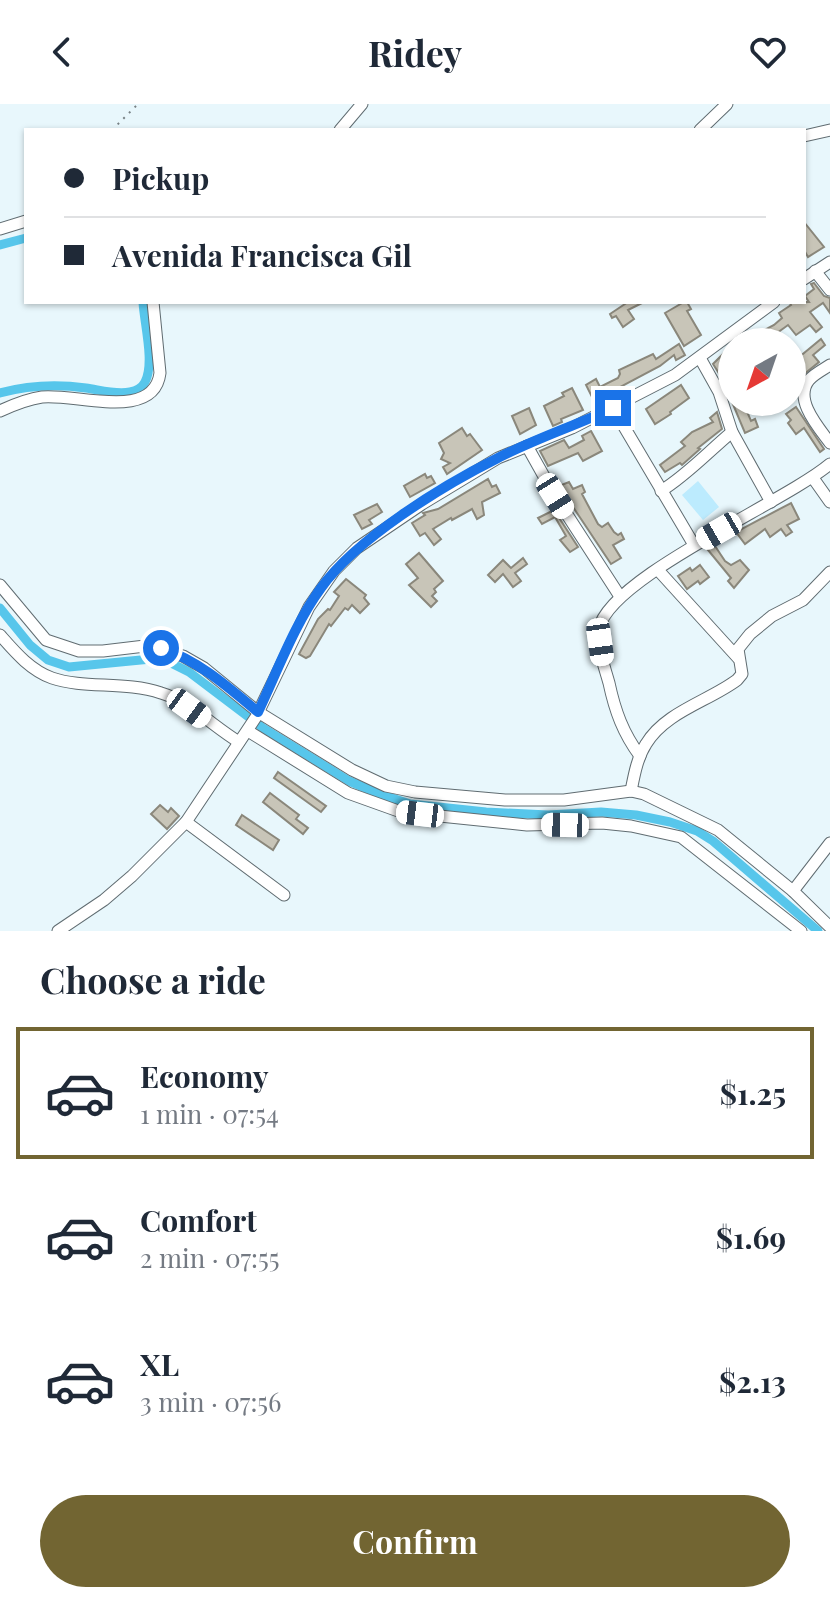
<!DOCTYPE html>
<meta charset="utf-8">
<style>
:root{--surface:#fff;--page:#f6f6f7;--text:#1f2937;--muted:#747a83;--line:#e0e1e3;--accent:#726532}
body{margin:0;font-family:"Playfair Display",serif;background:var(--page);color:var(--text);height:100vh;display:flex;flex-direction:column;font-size:30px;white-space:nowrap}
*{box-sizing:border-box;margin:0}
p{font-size:26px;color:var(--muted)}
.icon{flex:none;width:44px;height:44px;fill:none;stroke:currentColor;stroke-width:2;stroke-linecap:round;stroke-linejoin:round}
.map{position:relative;height:827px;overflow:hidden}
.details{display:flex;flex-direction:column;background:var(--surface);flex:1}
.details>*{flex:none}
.top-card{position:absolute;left:24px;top:24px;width:782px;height:176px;border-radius:0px;box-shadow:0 2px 6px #0004;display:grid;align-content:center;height:176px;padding:0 40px;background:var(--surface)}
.needle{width:52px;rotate:220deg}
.buttons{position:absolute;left:718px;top:224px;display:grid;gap:16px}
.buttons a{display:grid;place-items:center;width:88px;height:88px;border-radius:50%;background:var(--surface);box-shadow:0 2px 6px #0004;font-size:40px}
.end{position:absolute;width:36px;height:36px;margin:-18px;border:10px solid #1a73e8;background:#fff;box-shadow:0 0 0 4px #fff}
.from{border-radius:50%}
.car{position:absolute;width:24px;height:48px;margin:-24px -12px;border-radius:10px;box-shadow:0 0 6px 2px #0007;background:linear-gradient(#fff 24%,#345 0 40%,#fff 0 76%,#345 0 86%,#fff 0)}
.top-card b{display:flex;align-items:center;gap:28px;height:76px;font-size:30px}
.top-card b+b{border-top:2px solid var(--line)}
.top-card i{width:20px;height:20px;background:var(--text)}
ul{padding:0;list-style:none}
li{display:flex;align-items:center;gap:24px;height:132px;margin:0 16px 12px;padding:0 24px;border:4px solid transparent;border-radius:0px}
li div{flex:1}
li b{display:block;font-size:30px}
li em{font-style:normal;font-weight:700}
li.on{border-color:var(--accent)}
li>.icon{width:72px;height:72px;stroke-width:1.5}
h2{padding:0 40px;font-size:36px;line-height:96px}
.primary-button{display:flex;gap:16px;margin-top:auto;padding:16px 40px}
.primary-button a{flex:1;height:92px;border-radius:48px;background:var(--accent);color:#fff;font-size:32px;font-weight:700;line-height:92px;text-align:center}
header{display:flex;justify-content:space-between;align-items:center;height:104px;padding:0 40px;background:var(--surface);font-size:36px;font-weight:700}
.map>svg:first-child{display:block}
</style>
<header><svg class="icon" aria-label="back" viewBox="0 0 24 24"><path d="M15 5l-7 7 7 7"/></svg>Ridey<svg class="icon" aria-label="heart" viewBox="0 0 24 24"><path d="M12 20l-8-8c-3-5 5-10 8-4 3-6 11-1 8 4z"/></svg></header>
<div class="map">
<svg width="830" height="827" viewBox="0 0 830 827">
<rect width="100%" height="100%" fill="#e8f7fc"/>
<path fill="#bcebfe" d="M698 377 719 403 703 416 682 391Z"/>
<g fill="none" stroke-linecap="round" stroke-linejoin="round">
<g stroke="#57c6eb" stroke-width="9">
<path d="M0 141 26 134"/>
<path d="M0 289C29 281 57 280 86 284 100 286 116 291 130 288 135 287 142 284 145 278 155 259 144 219 143 198"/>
<path d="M0 504 30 541 48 556 69 563 151 555 169 558 189 568 263 624 349 677 377 689 410 700 486 708 548 711 601 708 636 711 670 718 697 727 713 737 818 827"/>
</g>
</g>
<g fill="#c8c5b8" stroke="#8a877b" stroke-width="2">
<path d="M804 118 824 143 808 153 804 146Z"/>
<path d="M814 179 824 192 830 194V209L823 199 810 208 822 223 816 228 810 221 796 231 788 221 773 232 775 235 771 238H734L748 228 751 233 774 221 782 214 779 209 791 201 789 198H809L805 192 814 185 811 180Z"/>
<path d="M628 198H644L628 206 634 215 623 223 616 212 612 214 610 210Z"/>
<path d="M684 198H687L691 205 687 207 701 231 684 242 665 209Z"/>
<path d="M821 235 825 241 813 251 819 258 792 280V259Z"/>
<path d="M679 240 685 251 676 256 674 251 660 262 594 297 586 281 596 275 600 283 618 274 620 270 619 266 653 250 656 255Z"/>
<path d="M732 241V259L728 262 732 269V290L713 260Z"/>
<path d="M681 281 689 294 670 308 671 310 655 320 646 305Z"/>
<path d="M572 284 583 306 561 315 562 318 553 322 544 302 564 292 562 289Z"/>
<path d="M732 298H743L751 317 755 315 758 323 745 329Z"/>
<path d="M796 303 824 345 820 348 804 324 796 330 788 319 791 316 786 310Z"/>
<path d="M529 304 536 321 520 330 512 312Z"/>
<path d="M717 308 722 325 698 344 700 345 682 361 680 359 665 368 660 361 685 342 681 338 692 328 713 318 710 314Z"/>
<path d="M462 324 467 332 470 330 482 346 447 370 443 363 450 359 441 355 444 349 439 339Z"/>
<path d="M591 327 602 347 583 357 578 349 548 362 540 347 564 336 569 344 584 336 582 332Z"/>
<path d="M425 370 427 374 431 372 435 379 410 393 404 382Z"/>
<path d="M488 375 492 383 496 381 500 389 482 398 484 411 477 415 472 405 452 416 451 414 433 425 441 435 434 441 425 429 420 432 412 419 425 411 423 409 438 405Z"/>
<path d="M569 378 573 385 582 381 585 388 582 390 598 420 602 423 608 419 614 428 618 431 621 429 624 435 613 441 621 454 611 460 559 382Z"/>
<path d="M791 399 799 415 787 421 792 428 786 432 781 425 770 433 765 425 745 440 736 428Z"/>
<path d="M377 400 382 408 369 416 372 420 362 425 354 411Z"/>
<path d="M554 406 578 443 570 448 560 436 566 432 555 413 542 420 538 414Z"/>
<path d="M715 442 725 457 731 461 740 456 749 466 734 484 728 477 731 474 708 446Z"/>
<path d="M419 449 443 477 434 485 436 488 432 492 437 497 431 503 409 481 418 474 406 460Z"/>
<path d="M523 454 527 460 515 469 521 477 513 483 503 470 495 478 488 471 503 456 511 464Z"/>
<path d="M700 461 709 473 700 480 698 477 687 485 678 472 690 464 692 467Z"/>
<path d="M346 475 366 491 364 494 369 500 360 509 352 501 348 506 345 504 331 522 329 520 310 552 306 554 299 550 318 515 328 505 330 506 339 492 334 488Z"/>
<path d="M278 668 326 702 321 708 274 674Z"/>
<path d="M270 689 299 711 296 715 308 724 303 730 263 698Z"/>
<path d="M160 701 168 708 171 704 179 712 167 725 151 710Z"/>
<path d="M242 711 279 736 273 746 236 721Z"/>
</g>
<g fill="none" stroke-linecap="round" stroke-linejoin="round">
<defs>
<g id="minor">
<path d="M340 26 362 0"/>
<path d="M700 26 727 0"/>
<path d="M804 32 830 26"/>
<path d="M0 125 26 117"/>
<path d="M815 167 830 186"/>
<path d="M804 175 830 158"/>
<path d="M700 254 719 288 732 328 771 398"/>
<path d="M830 261C824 265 814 270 809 276 793 295 819 324 830 339"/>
<path d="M613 304 694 441"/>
<path d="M0 307C13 301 28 295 42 293 75 289 154 318 160 269L153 198"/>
<path d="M527 342 555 392 619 491"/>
<path d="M813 374 830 398"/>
<path d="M661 387C687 371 708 348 732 328"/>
<path d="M658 466 738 554"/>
<path d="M0 481 46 536 79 547H103L145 542 183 552 204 564 258 608 352 666 386 682 415 688 505 696H564L631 687 644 690 718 726 793 787 830 823"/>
<path d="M0 531C15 548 30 566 52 574 84 585 125 577 161 589 189 597 214 623 239 638"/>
<path d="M248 627 348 689 401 708 527 721 602 719 631 722 681 733 801 827"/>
<path d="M640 652C623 629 615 607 609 579 605 564 596 541 599 525 608 474 785 398 830 360"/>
<path d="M631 687C634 672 637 654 646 640 665 608 709 597 737 576L742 570 738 545 750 530 772 512 803 496 830 468"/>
<path d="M186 718 284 791"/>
<path d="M793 787 830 739"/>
<path d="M58 827 104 796 132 772 186 718 256 613 309 503 334 467 357 444 422 400 498 354 572 324 675 271 774 198"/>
</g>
</defs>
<use href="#minor" stroke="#606c71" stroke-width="13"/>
<path stroke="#778184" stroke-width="2" stroke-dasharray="2 6" stroke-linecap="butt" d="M112 26 138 0"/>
<use href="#minor" stroke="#fff" stroke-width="11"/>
</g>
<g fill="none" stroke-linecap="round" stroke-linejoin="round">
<path stroke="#1a73e8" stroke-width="10" d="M161 544C199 557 227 582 258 608 277 568 295 519 321 484 356 435 442 382 496 355 534 335 575 322 613 304"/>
</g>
</svg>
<div class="buttons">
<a><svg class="needle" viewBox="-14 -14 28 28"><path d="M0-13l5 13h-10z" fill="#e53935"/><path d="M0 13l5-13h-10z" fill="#747a83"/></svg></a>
</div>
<i class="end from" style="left:161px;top:544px"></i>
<i class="end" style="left:613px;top:304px"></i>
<i class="car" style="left:555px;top:392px;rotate:148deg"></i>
<i class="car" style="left:719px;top:427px;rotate:240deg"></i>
<i class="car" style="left:600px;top:538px;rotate:172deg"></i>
<i class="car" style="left:189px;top:604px;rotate:126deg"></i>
<i class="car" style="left:420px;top:710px;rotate:277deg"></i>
<i class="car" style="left:565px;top:721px;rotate:271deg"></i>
<div class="top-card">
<b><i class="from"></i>Pickup</b>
<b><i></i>Avenida Francisca Gil</b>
</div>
</div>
<section class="details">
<h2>Choose a ride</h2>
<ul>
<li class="on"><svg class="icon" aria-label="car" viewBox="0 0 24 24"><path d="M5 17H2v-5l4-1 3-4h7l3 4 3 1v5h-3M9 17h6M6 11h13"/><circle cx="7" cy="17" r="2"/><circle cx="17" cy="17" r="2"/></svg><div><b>Economy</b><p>1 min · 07:54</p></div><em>$1.25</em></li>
<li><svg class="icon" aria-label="car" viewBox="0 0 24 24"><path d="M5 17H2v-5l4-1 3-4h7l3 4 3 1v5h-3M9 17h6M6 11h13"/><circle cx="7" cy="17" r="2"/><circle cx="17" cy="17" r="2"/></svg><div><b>Comfort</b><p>2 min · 07:55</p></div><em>$1.69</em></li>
<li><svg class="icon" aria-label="car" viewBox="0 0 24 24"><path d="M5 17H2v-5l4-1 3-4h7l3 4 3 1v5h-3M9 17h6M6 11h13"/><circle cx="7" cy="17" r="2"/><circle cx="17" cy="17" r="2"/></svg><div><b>XL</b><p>3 min · 07:56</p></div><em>$2.13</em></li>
</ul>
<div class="primary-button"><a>Confirm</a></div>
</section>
